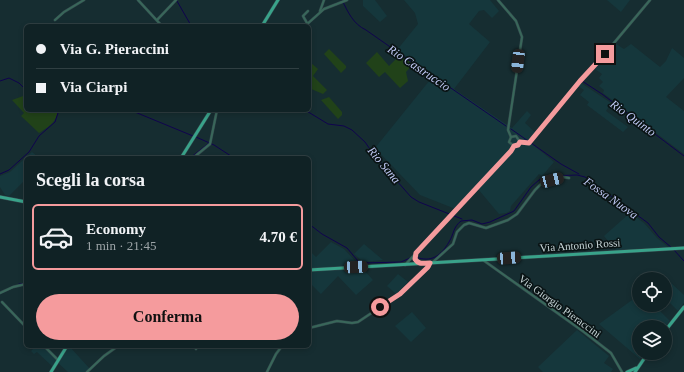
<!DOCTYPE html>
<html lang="it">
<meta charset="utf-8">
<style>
:root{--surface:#102225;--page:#192a2d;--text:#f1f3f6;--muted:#9ca4a7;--line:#303f42;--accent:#f59b9d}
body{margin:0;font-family:Georgia,serif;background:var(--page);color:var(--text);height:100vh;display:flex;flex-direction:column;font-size:15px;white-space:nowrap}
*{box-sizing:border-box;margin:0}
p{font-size:13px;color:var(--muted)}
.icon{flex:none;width:22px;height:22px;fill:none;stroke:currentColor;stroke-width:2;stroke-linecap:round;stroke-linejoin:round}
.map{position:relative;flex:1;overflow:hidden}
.drawer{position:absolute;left:24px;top:156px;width:287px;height:192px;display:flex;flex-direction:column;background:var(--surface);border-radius:6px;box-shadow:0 2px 6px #0003,0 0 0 1px var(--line)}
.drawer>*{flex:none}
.top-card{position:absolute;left:24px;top:24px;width:287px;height:88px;border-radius:6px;box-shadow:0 2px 6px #0003,0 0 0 1px var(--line);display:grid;align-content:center;height:88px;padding:0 12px;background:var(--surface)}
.fabs{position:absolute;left:632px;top:272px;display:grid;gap:8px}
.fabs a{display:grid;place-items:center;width:40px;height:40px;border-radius:50%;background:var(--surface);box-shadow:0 2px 6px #0003,0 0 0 1px var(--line);font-size:20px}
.end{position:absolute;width:18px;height:18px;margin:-9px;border:5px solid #f59b9d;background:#111;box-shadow:0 0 0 2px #111}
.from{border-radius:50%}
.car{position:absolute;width:12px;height:24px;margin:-12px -6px;border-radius:5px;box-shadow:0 0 3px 1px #0007;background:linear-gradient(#222 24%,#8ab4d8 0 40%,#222 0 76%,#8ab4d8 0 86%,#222 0)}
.top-card b{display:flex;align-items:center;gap:14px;height:38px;font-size:15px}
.top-card b+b{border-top:1px solid var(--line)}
.top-card i{width:10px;height:10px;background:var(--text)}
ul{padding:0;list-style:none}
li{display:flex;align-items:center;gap:12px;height:66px;margin:0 8px 6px;padding:0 4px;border:2px solid transparent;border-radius:6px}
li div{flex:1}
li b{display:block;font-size:15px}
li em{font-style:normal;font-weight:700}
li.active{border-color:var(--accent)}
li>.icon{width:36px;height:36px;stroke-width:1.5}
h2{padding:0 12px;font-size:18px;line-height:48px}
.primary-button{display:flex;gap:8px;margin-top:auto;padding:8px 12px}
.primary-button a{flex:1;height:46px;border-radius:24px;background:var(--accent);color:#111;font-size:16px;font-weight:700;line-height:46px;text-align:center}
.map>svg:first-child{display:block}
</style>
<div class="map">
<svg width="684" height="372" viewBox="0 0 684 372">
<rect width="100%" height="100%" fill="#162d31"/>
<g fill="#15373c">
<path d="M363 0H375L387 16 380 22 363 6Z"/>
<path d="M404 0H490L499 11 492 18 484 10 479 11 469 24 490 42 454 89 512 128 527 111 531 115 525 123 536 133 533 136 535 138 531 143 554 162 542 176 539 174 511 206 510 211 506 213 499 214 478 189 458 210 420 195 375 148 434 75 397 50 418 24 415 13Z"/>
<path d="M607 0H630L621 12Z"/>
<path d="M616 44 624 49 631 44 660 67 666 61 672 48 684 58V78L666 97 684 111V154L603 93 604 90 599 86 603 82 599 78 602 74 595 69Z"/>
<path d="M581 83 611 103 606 111 628 127 623 132 587 105 589 102 580 95 584 90 578 86Z"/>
<path d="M32 152 39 158H26V179L9 196 5 195 0 187V176L10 172Z"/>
<path d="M630 213 644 223 657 238 668 247 616 250 604 236Z"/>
<path d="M331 242 344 249 373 280 356 295 338 276 321 294 309 282V250L316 257Z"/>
<path d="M364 244 383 260 364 262 361 260 354 254Z"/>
<path d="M398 274 408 282 396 294 387 286Z"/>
<path d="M670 282 684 295V303L678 311 665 298V286Z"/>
<path d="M639 295V305H654L670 321 665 327H639V353H645L640 359 599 324Z"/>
<path d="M412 312 426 328 411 342 395 326Z"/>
<path d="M577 330 609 356 604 363 613 369 611 372H543L538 367Z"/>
<path d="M36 346H46L58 358 66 346H69L90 369 88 372H68L56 361 53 367 37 352 34 354 31 351Z"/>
</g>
<g fill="#214219">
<path d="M329 49 346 66V68L341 73 324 54Z"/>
<path d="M377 52 389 66 400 55 413 64 406 72 408 81 400 88 385 72 379 77 366 63Z"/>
<path d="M311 63 318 69 313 76 327 90 323 94 309 88V65Z"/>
<path d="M26 95V110H58C57 122 48 127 39 133L21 116 24 113 12 100Z"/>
<path d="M329 97 342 112V115L338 119 321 100Z"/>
</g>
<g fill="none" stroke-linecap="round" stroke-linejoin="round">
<g stroke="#10034e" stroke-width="1">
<path d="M342 0C348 12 353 24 366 30L436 79 445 84 506 126"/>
<path d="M177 1 189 22 192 26"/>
<path d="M0 81 9 78 19 83 26 90"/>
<path d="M582 81 602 94 684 156"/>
<path d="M130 110 193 136"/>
<path d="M305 110 328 124 344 126 352 130 365 142 374 155 411 197 419 202 462 219"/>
<path d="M511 129 561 164 579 174"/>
<path d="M196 137 214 145 234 158"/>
<path d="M190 158 209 143"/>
<path d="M0 174 9 170 29 152 39 136 55 122 59 110"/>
<path d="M309 224 322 234 347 248 358 261 363 263 401 262 410 258"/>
<path d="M674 250 684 261"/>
<path d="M416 257C431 263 441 256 449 242 454 234 453 227 461 221L472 220 482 224 490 222 514 211 531 187 539 180 548 176 577 175 585 177 637 215 648 223 659 237 672 248"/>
<path d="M19 284 26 283"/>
</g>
<defs>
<g id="minor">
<path d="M138 0 162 26"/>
<path d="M498 0 516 21 522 37 508 130 511 137"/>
<path d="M320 11 324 0"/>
<path d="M55 20 64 12 84 0"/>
<path d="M157 20 176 0"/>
<path d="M307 23 303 16 308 11"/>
<path d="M305 26 324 9 347 0"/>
<path d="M520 142 529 143 580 81 598 62 650 0"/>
<path d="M514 146 509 142 511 137 516 136 520 142"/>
<path d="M514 146 518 145 520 142"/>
<path d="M193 158 210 144 217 110"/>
<path d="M415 254V259L419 263"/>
<path d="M483 260 584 332 611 353 622 372"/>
<path d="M433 262 453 244 457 232 464 225 469 223 486 228 508 220 517 214 535 190 541 184 563 177 569 178"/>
<path d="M405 265 511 151 514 146"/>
<path d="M0 293 13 287 26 284"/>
<path d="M2 302 26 327"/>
<path d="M309 328 337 321 352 323 358 322 400 294 428 267 430 263"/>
<path d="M44 346 58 360"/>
<path d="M196 349 197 346"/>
<path d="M87 372 104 356 118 346"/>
<path d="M267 372 276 354 282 346"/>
</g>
<g id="major">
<path d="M262 26 278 0"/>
<path d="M181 158 211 110"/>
<path d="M0 197 26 202"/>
<path d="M309 270 684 248"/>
<path d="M665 331 684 307"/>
<path d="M51 372 67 346"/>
<path d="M627 372 636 368"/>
<path d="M635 372 648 353"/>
</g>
</defs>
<use href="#minor" stroke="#32484c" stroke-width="3"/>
<use href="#major" stroke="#32484c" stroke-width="4"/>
<use href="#minor" stroke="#39675a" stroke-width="2"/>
<use href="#major" stroke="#39a38a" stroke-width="3"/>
</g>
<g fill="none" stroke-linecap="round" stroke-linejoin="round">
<path stroke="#f59b9d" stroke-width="5" d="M380 307 400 294 428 267 430 263C423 263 419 265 415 259L416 253 511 151 514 146 518 145 520 142 529 143 580 81 605 54"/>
</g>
<g text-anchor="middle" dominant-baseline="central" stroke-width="3.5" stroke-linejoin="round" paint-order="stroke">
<g font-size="11" fill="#c8d6d8" stroke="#0a1415">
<text transform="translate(580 245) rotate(-4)">Via Antonio Rossi</text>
<text transform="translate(560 306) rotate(36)">Via Giorgio Pieraccini</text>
</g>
<g font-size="12" font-style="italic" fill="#c1caf5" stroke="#0a1415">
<text transform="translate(419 68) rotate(34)">Rio Castruccio</text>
<text transform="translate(633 118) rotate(36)">Rio Quinto</text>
<text transform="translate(384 165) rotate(50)">Rio Sana</text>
<text transform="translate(611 198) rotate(35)">Fossa Nuova</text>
</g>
</g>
</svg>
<div class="fabs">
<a><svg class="icon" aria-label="locate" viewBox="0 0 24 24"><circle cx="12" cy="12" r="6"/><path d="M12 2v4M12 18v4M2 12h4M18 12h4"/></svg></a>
<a><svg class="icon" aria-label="layers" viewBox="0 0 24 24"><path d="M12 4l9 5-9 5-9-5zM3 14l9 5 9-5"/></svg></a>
</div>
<i class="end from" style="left:380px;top:307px"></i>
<i class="end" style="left:605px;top:54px"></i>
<i class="car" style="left:518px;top:61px;rotate:187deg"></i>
<i class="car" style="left:552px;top:180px;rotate:75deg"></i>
<i class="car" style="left:509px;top:258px;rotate:86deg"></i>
<i class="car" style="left:356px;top:267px;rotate:87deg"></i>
<div class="top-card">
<b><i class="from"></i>Via G. Pieraccini</b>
<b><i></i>Via Ciarpi</b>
</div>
<section class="drawer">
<h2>Scegli la corsa</h2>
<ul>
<li class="active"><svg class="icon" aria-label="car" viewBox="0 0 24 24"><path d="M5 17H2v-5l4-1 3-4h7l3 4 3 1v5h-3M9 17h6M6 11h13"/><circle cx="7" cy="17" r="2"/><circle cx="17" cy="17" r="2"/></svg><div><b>Economy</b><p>1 min · 21:45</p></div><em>4.70 €</em></li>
</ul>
<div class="primary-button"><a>Conferma</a></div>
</section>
</div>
